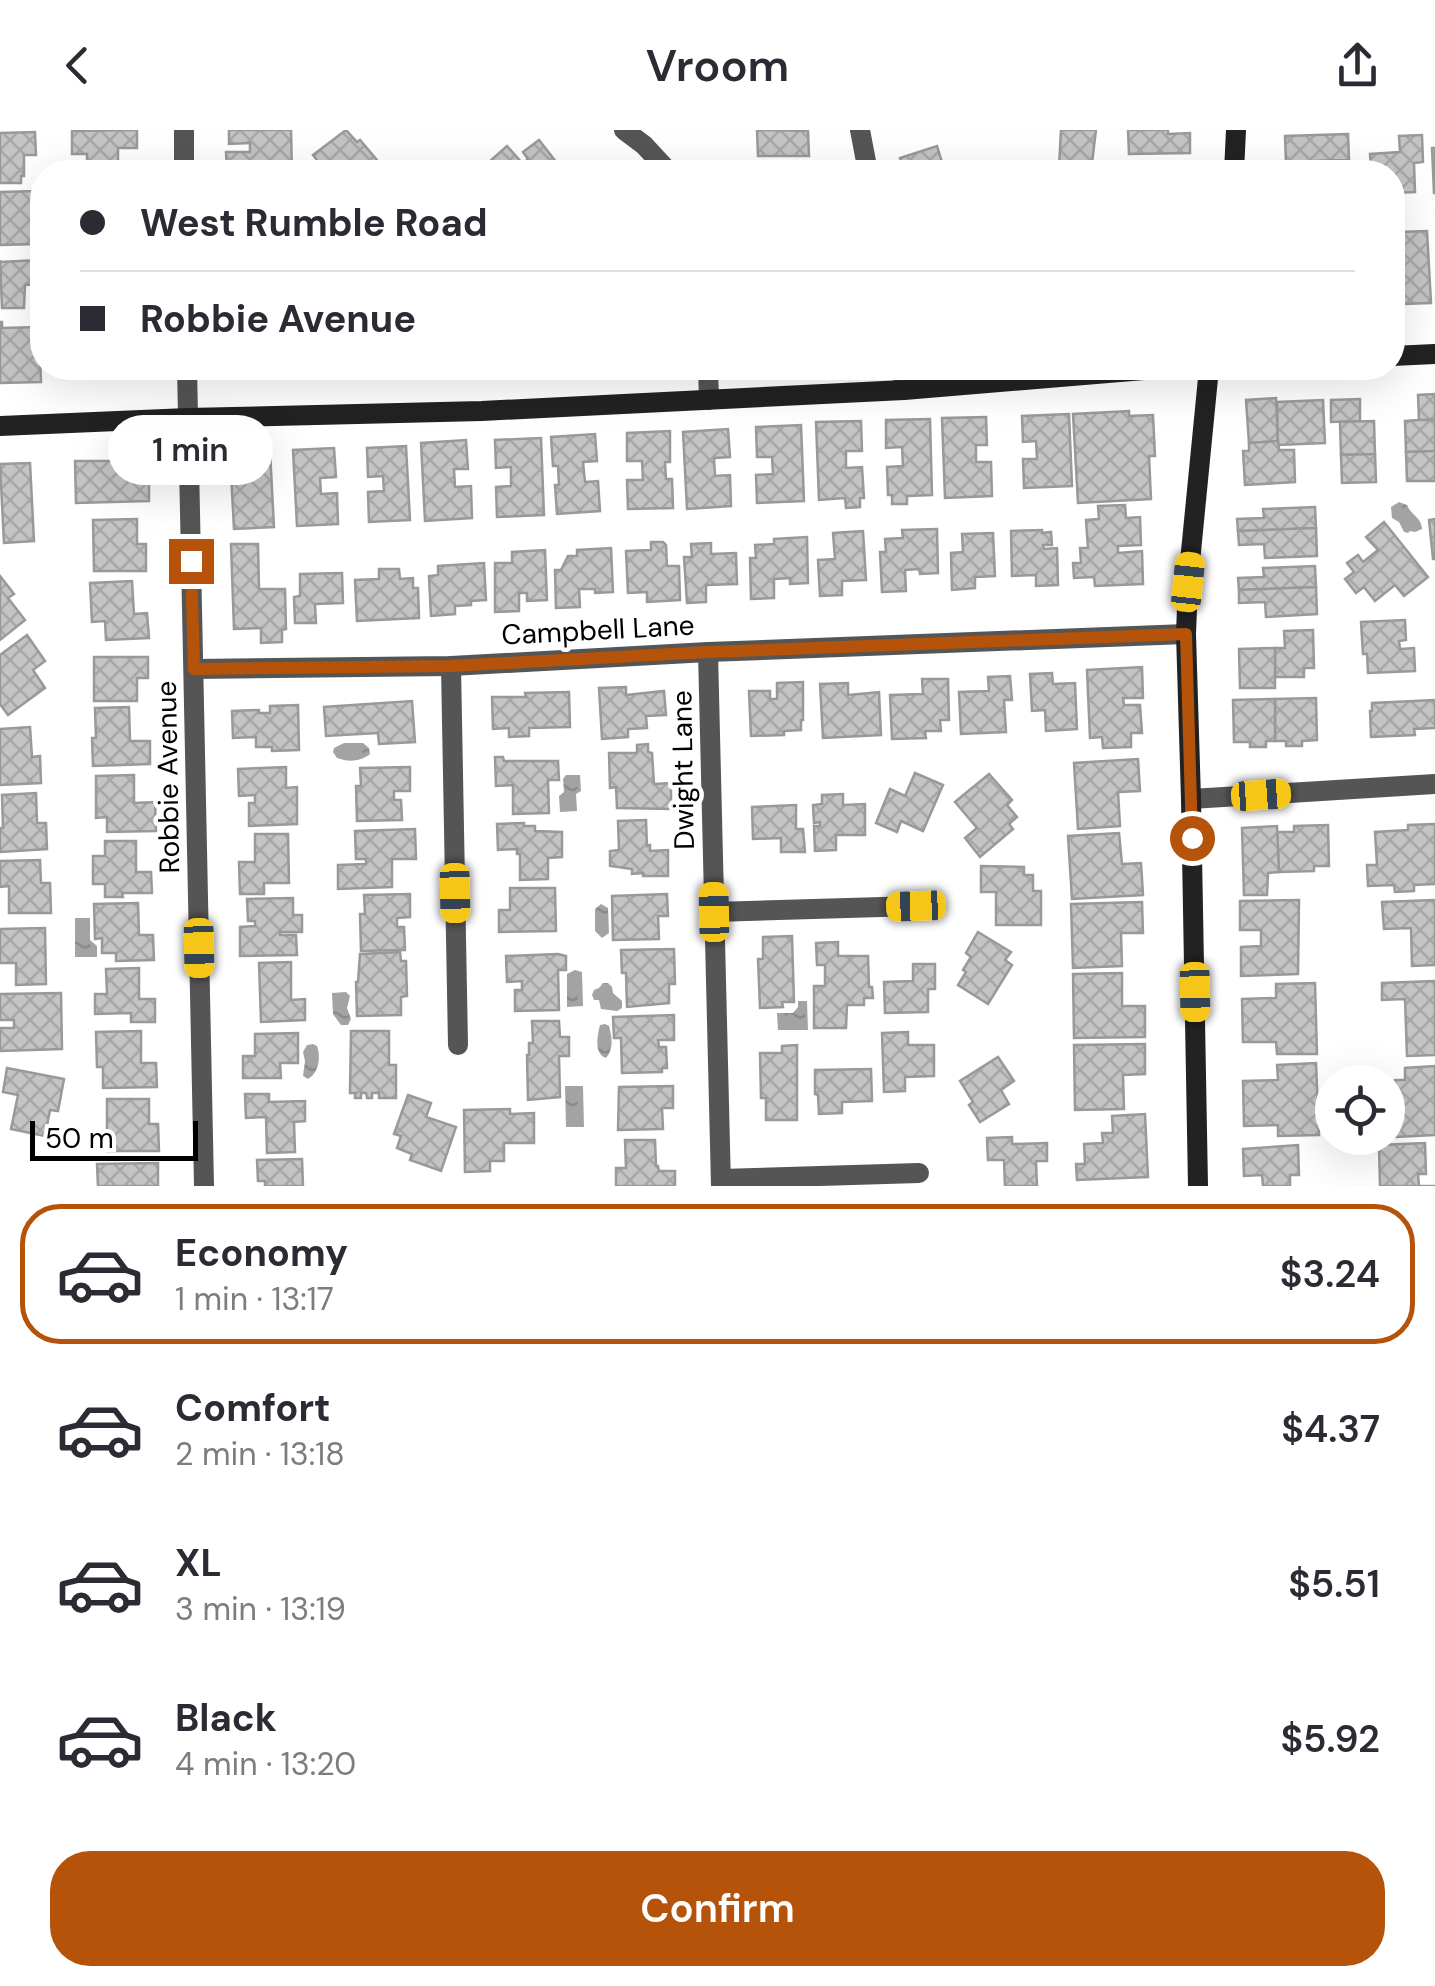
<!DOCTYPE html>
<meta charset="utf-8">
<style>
:root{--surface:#fff;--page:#f7f7f7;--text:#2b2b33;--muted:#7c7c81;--line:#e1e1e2;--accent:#b45309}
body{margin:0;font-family:"DM Sans",sans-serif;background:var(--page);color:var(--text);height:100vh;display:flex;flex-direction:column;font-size:38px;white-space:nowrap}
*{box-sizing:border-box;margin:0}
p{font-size:32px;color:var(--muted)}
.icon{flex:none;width:55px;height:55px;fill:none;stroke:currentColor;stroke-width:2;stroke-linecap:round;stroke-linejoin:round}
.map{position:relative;height:1056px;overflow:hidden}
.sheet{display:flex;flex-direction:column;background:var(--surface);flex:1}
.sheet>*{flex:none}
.top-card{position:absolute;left:30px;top:30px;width:1375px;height:220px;border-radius:40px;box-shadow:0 10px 40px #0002;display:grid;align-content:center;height:220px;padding:0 50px;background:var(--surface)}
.buttons{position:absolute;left:1315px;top:935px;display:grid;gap:20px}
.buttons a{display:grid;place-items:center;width:90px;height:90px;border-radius:50%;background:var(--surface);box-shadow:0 10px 40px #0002;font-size:50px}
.scale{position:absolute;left:30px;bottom:25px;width:168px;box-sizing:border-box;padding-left:10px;border:5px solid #000;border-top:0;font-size:28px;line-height:35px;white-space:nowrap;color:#000;-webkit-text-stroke:8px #fff;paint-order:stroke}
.end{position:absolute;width:45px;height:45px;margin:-22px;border:12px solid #b45309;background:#fff;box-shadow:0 0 0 5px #fff}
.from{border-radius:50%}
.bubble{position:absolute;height:70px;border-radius:35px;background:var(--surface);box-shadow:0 10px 40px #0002;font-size:32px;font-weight:600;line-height:70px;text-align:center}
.car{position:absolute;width:30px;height:60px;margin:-30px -15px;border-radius:12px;box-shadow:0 0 8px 2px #0007;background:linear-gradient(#f5c518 24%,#345 0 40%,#f5c518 0 76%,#345 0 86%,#f5c518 0)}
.top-card b{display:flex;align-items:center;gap:35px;height:95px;font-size:38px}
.top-card b+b{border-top:2px solid var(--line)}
.top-card i{width:25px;height:25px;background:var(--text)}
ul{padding:18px 0 0;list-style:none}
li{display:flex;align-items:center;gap:30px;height:140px;margin:0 20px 15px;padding:0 30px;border:5px solid transparent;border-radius:40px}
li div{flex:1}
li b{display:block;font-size:38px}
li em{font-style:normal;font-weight:600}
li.on{border-color:var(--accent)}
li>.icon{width:90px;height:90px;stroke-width:1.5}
.cta{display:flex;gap:20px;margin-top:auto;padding:20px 50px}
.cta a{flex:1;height:115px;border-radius:40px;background:var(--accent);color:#fff;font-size:40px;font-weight:600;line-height:115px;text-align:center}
header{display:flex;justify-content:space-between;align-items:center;height:130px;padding:0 50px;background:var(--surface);font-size:45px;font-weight:600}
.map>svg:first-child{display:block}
</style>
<header><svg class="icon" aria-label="back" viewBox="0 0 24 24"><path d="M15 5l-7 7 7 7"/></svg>Vroom<svg class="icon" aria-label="share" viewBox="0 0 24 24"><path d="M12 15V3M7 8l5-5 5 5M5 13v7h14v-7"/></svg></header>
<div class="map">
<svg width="1435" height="1056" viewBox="0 0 1435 1056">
<defs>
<pattern id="water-ripples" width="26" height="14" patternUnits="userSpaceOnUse" patternTransform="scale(2.5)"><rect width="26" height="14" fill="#a3a3a3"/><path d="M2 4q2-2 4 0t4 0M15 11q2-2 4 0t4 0" fill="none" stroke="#8b8b8b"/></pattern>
<pattern id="building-cross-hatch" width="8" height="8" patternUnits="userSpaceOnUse" patternTransform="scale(2.5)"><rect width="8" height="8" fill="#c4c4c4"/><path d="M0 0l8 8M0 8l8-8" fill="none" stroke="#a7a7a7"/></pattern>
</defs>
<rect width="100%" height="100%" fill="#fff"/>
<g fill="url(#water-ripples)">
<path d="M1399 372 1407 375C1411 385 1422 388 1422 399L1415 402 1410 401 1408 403 1404 402 1399 392 1392 388 1391 377Z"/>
<path d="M344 613H363L369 618 370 624C360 632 348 632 337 628L333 622 334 618Z"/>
<path d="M566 645H580L581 661 576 664 577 681 560 682 559 666 564 662 563 649Z"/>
<path d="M601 774 608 778 609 803 602 808 595 801V779Z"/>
<path d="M75 788H90V810L97 816V827H75Z"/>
<path d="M575 840 582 842 583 876 567 877V844Z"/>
<path d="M603 853H608L612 857 613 863 622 871V878L617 881 601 879 599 870H594L592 865 594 860 599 858Z"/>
<path d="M346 862 350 866 347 878 351 889 348 895H341L333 884 332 863Z"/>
<path d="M798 871H807L808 900H778L777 883H793L798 877Z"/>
<path d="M605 894 609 896C612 907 614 919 606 928 594 924 597 907 600 895Z"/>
<path d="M313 914 317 916C321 927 319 943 308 949L303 946 305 931 303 922 307 915Z"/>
<path d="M565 956H583L584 997H566Z"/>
</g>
<g fill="url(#building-cross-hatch)" stroke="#999" stroke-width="2.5">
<path d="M137 0V18H118V42H87V24H72V1Z"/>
<path d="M229 0H291L292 42H227L226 22H250V13L229 14Z"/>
<path d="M346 0 357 12 360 10 387 42H344L338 35 330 42H326L313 25Z"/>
<path d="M757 0 808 1 809 26H758Z"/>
<path d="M1061 0H1096L1091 41 1059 37Z"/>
<path d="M1128 0H1168V4L1190 3V23L1129 24Z"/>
<path d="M35 2 36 25H24V46H21V53H0V3Z"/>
<path d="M1348 4 1349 30 1286 32 1285 6Z"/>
<path d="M1422 5 1423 32 1414 33 1415 62 1395 63 1392 42H1371L1370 24 1400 22 1399 6Z"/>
<path d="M539 10 564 42H498L489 32 507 16 523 34 528 29 523 22Z"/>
<path d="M937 16 945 42H905L900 28Z"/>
<path d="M1432 18H1435V63H1434Z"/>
<path d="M1349 30V42H1286V32Z"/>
<path d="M1182 33V42H1121V37Z"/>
<path d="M787 34H815V42H762L787 41Z"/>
<path d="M996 34 998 42H971V41Z"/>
<path d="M37 61 38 114 0 115V62Z"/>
<path d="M1427 101 1431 173 1403 174 1399 102Z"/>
<path d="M1392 102H1399L1403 174 1392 175Z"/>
<path d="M0 130V132L37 130 38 154 25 155 24 178H2Z"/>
<path d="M0 192H2V198L39 197 41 252 0 253Z"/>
<path d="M76 238H125V240L76 242Z"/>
<path d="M1435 264V290H1419L1418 265Z"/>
<path d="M1276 268 1278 311 1249 313 1246 270Z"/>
<path d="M1360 269V291L1331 292V270Z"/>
<path d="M1323 270 1325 313 1278 315 1277 272Z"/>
<path d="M1129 281V286L1153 285 1155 326H1149L1151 369 1078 373 1073 284Z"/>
<path d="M1069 284 1072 356 1024 358 1023 329H1037L1036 311 1023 312 1022 286Z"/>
<path d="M986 287 987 315H976V332H991L992 366 945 368 942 288Z"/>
<path d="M930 289 932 365 907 366V374H892V365H888L887 337 903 336 902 317 886 318V290Z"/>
<path d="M1419 290H1435V321L1406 322 1405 291Z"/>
<path d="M861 291 862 321H846V338L862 337 864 368H860V377L846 378 845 368 819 370 816 292Z"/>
<path d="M1374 291 1375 324 1341 325 1340 292Z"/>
<path d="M801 295 804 371 757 373 756 345 773 344 772 327H757L756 297Z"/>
<path d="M728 299 730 327 714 328 715 346 730 345 731 376 687 379 683 302Z"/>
<path d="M670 301V332H665L666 349H672L673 378 628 379 627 350H643L642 331H627V303Z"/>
<path d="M595 304 597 331 583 332 585 352 598 351 600 381 557 384 555 355H559L558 336H553L551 307Z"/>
<path d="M541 308 544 385 497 387 496 357 511 356V337L496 338 495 310Z"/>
<path d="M466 310 468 339H454L455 357 471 356 472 388 425 391 421 313Z"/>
<path d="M1278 311 1279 320H1294L1295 352 1245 355 1243 321H1249V313Z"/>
<path d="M406 316 410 390 369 392 368 362 384 361 383 346 368 347 367 318Z"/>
<path d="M334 318 336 347 320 348 321 364 337 363 338 394 297 396 293 320Z"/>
<path d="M270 321 274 397 234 399 230 324Z"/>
<path d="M1435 321V351H1407L1406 322Z"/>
<path d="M1375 324 1376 352 1342 353 1341 325Z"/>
<path d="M120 328H149V371L76 373 75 331H120Z"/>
<path d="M30 333 34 411 4 413 0 334Z"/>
<path d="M1125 375 1126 388 1140 387 1141 415 1118 416V423L1142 421 1143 454 1095 456 1094 447 1074 448 1073 433H1081L1080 418H1088L1086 390 1099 389 1098 376Z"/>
<path d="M1315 377 1316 398 1238 401 1237 389 1264 388 1263 379Z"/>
<path d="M137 389V414H146V441H94L93 390Z"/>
<path d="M1435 389V429H1433L1429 390Z"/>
<path d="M1384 392 1428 447 1404 466 1395 455 1375 471 1364 457 1356 463 1345 449 1354 442 1347 433 1358 425 1363 432 1378 420 1366 407Z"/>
<path d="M1316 398 1317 426 1265 428 1264 414 1239 415 1238 401Z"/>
<path d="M937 399 938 443 920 444 919 439 905 440 906 461 882 462 880 422H886L885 409 903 408 902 400Z"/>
<path d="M1042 400V403L1051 402 1052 415H1043L1044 419 1057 418 1058 455 1036 456V445L1012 446 1011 401Z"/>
<path d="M863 401 866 450 842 451V465L820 466 818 430 835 429 833 403Z"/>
<path d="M993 403 995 446 975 447V458L952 460 951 423 963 422 962 404Z"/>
<path d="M807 407 808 453 790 454V448L774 449V468L751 469 750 428H756L755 415 774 414V409Z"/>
<path d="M651 412H663L666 415 667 436H679L680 470 647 472V462L628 463 626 421 651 420Z"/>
<path d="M711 413V424L736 423 737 454 706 455V472L687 473 684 427H692L691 414Z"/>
<path d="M231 414H258L259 459H285L286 499 282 500V512L261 513V498L234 499Z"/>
<path d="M611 418 613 462 595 463V459H579L580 477 556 478 555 440H561L568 426H577V420Z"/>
<path d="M545 420 547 470 527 471V463H519V481L495 482V433H512V422Z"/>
<path d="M484 433 486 470 471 471V475L455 476V484L431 486 429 446 438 445V436Z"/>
<path d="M1315 436 1316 457 1239 460 1238 448 1264 447 1263 438Z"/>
<path d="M379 439H399L400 449 413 448V458H418L419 488 357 491 355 450 379 449Z"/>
<path d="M342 443 343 473 315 474 316 493H295L294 467 300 466V444Z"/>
<path d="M0 446 14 464 8 468 25 490 0 510Z"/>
<path d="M132 451 134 484 147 483 149 508 106 510 105 491 92 492 90 453Z"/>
<path d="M1316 457 1317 484 1266 487 1265 472 1239 473V460Z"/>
<path d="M1405 490 1406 510 1399 511 1400 519 1414 518 1415 541 1368 543 1367 524H1363L1361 492Z"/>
<path d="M1313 500 1314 538H1304V547H1275V518H1285L1284 501Z"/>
<path d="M27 505 45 531 33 540 45 558 8 585 0 574V525Z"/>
<path d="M1275 518V558H1240L1239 519Z"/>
<path d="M94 527H148V548H137V571H94Z"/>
<path d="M1142 537 1143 568H1123L1124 575H1140L1142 603H1131V617L1103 618 1102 607 1090 608 1087 540Z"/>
<path d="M1052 543 1053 554 1075 553 1077 599 1046 601 1045 580 1032 581 1030 544Z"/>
<path d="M1010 546 1012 570H1004L1006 602 961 604 959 562 989 561 988 547Z"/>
<path d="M922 549H948L949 590H940L941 601H925L926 608 892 609 890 565 923 564Z"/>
<path d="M803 552V590H801V600L784 601V605L751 606 749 561H770V569H777V553Z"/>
<path d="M848 553V565L879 562 881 605 823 608 820 554Z"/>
<path d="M626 557V565L664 561 666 585 646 586 647 598 628 599V607L602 609 599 558Z"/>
<path d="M569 562 570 597 529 598V606L509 607V598L493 599 492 567H526L525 563Z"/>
<path d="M1316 568 1317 610 1302 611V616H1286V611H1275V569Z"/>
<path d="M1275 569V611H1266V617H1250V612H1234L1233 570Z"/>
<path d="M1435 570V598L1414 599 1415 605 1371 607 1370 581H1372V573Z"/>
<path d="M412 571 415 612 379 614 378 603 326 606 324 577Z"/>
<path d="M298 575 299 620 272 621V617H256V607L233 608 232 581 259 580V583H270V576Z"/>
<path d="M129 577 130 611H150V634L93 636 92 608H96L95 578Z"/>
<path d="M30 597 32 627 40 626 41 653 0 655V599Z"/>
<path d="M648 614V622L652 623 654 654 671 653V679L617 678 616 657 610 658 609 623H637V615Z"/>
<path d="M495 627H503L504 631H558L559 650H548L549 683 513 684V655L496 656Z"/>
<path d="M1138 629 1140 661 1118 662 1120 696 1078 699 1074 633Z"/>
<path d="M286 637V658L297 657V694L249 696V673H255V665L239 666 238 639Z"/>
<path d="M410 637V661H394V670H401L402 690 357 691 356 656H361L360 638Z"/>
<path d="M915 643 943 655 923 701 901 691 897 702 876 693 890 659 905 666Z"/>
<path d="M989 644 1012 670 1007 675 1017 687 1009 694 1013 699 980 727 965 708 977 698 955 672Z"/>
<path d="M134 645V673L155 672 156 701 107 702V687L96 688V646Z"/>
<path d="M36 663 37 693H46L47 719 0 722V698H3L2 665Z"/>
<path d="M843 664V675L865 674V705H836V720L815 721 814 696H820V692L814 693 813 675 822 674V665Z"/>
<path d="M796 675V699H803L805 722H781V708L753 709 752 677Z"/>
<path d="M646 690 647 716 650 715V721L668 720V746H643V743L632 744V739L610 736V721L619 720 618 691Z"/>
<path d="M524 693V696H535V701L562 702V727L548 728V749L520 750V724H517V719L498 720 497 694Z"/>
<path d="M1435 694V754L1414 755V761L1395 762 1394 755 1368 756 1367 735H1377L1375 702 1408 700V695Z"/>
<path d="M1328 695 1329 736H1314V741L1279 742 1277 702H1294V696Z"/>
<path d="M1277 696 1279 742 1268 743 1267 765H1244L1242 698Z"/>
<path d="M415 699 416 729H392V757L338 759V735L366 734V729H356L355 701Z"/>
<path d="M1119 703 1122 734 1141 733 1143 765 1072 769 1068 706Z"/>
<path d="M255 704H288L289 753H264V764H240L239 732H255Z"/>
<path d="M105 711H136V742H151L152 763H122L123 767H105V754H93V726H105Z"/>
<path d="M40 730 41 753H50L51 783H9V756L0 757V731Z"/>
<path d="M981 736 1024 737V745H1033V761H1041V795H996V762H981Z"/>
<path d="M510 758H555L556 801 499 802V780H510Z"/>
<path d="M410 764V787L397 788V797H404L405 820 361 821 360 784H365L364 765Z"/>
<path d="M667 764 668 786H658L659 809 613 810 612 766Z"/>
<path d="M293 768V785H302V802H280V805H296L297 825 240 826V797L255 796V791H248L247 769Z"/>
<path d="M1299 770 1298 844 1241 846V817L1261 816V800H1240V771Z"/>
<path d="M1435 770V835L1412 836 1411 798 1384 799 1382 772Z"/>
<path d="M1142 772 1143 803H1121L1122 836 1073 838 1071 774Z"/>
<path d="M138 773 139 805H153L154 830 116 831V823H102V808L95 809 94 774Z"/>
<path d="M45 798 46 854 16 855V833H0V799Z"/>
<path d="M978 802 1011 822 1005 830 1012 835 988 874 958 855 966 842 963 840 971 827 966 823Z"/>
<path d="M792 806 794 872H782L783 877 760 878 758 829H763V807Z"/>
<path d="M838 812V826H868L869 857H872L873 868H864V875H847L846 898H814V856H825V835H817L816 813Z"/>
<path d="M674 819 675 854H669V873L627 877 626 843H622L621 820Z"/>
<path d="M400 822 401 831H406L407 866 401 867V885L357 886 356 852H358L360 824Z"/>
<path d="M558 824 566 826V840H558L559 880 515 881V860H522V851L507 852 506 826Z"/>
<path d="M291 832V870L305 869V890L261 892 259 833Z"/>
<path d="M913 834H935V859H928V882L885 883 884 852 913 851Z"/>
<path d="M139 838V869H155V892H131V883L95 884V864H107L106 839Z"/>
<path d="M1122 843V876H1145V907L1074 908 1073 844Z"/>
<path d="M1435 851V925L1407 926 1405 869 1382 870V853Z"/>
<path d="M1315 853 1317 924H1277L1276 912H1243L1242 869 1276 868V854Z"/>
<path d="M61 863 62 919 0 921V898H14V890H0V864Z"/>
<path d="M674 885V910H658L659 917H666L667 938H662V942L622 943 621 908H614L613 887Z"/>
<path d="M532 891H559L560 907H569V926H559L560 967 528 970 527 925H529V913H533Z"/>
<path d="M141 901V933H156L157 957 103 958V937H97L96 902Z"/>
<path d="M351 901H389V935H396V968H379V963H372V968H367L366 963H361V968H355V963H350Z"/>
<path d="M908 902V915H934V946L905 947V961L884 962 882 903Z"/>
<path d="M298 903V933H280L281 948H243V926H255V904Z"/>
<path d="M1145 914V944L1123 945 1124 979 1075 980 1074 915Z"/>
<path d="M797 915V990H766V968H761L760 923H782V916Z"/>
<path d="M998 927 1014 951 1001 960 1009 974 980 992 969 975 973 972 960 951Z"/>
<path d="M1316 933 1319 1005 1278 1006V995L1244 996 1243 951 1278 950 1277 935Z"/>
<path d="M1435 936V1005L1376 1008H1388V980L1397 979 1395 950H1405V938Z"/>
<path d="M7 938 64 949 58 981 50 980 45 1006 11 999 18 965 3 962Z"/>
<path d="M871 939 872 971 842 972V983L819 984 818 965 815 964V940Z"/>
<path d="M673 956V978H662L663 999 618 1000 619 957Z"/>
<path d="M245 964H269V972L305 971V991L294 992 295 1022 267 1023 266 987 246 988Z"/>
<path d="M408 965 431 973 426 987 456 997 441 1041 410 1030 412 1024 397 1018 401 1006 394 1004Z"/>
<path d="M107 969H149V994H158L159 1021H107Z"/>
<path d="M510 979V984L534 983V1013H504V1031H490V1041L465 1042 464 980Z"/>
<path d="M1145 984 1148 1047 1077 1050 1076 1034H1085L1084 1014 1103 1013 1102 1003H1113L1112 986Z"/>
<path d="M1012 1007V1014L1047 1013V1031H1036L1037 1056H1005L1004 1030H988L987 1008Z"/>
<path d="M625 1010H655L656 1036H658L659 1041H675V1056H616V1038H626Z"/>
<path d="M1425 1013 1426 1044H1418L1419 1056H1435H1380L1379 1015Z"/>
<path d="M1298 1015 1299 1045H1290V1056H1263L1262 1045 1244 1046 1243 1019Z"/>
<path d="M302 1029 303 1056H265V1051H258L257 1030Z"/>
<path d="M158 1033V1056H98L97 1034Z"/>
</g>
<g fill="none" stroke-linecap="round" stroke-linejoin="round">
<g stroke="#555" stroke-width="20">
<path d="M184 0V42"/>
<path d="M624 0 644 15 669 42"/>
<path d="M860 0 868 42"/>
<path d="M187 238 204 1056"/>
<path d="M708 238 709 270"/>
<path d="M903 238 904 260"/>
<path d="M708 522 721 1056"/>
<path d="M451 536 458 915"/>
<path d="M194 539 451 536 708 522 1186 504"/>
<path d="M1191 669 1435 654"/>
<path d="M714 782 916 776"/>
<path d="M721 1049 919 1043"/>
</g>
<g stroke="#222" stroke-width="20">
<path d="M1234 42 1236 0"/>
<path d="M1392 226 1435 224"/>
<path d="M0 296 188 288 482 281 904 260 1168 238"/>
<path d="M1198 1056 1191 669 1186 504 1188 452 1209 238"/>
</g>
</g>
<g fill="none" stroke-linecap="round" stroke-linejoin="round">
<path stroke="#b45309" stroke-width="12" d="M191 431 194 539 451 536 708 522 1186 504 1192 708"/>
</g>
<g text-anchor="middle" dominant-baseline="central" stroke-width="9" stroke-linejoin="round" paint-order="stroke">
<g font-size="28" fill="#000" stroke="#fff">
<text transform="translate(598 500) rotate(-3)">Campbell Lane</text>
<text transform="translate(683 640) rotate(-91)">Dwight Lane</text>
<text transform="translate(168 647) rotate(-91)">Robbie Avenue</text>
</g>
</g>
</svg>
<div class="buttons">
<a><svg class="icon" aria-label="locate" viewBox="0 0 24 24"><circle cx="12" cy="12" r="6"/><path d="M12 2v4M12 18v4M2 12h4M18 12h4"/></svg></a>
</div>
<div class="scale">50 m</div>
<i class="end from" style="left:1192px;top:708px"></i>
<i class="end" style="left:191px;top:431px"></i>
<div class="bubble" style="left:108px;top:285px;width:165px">1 min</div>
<i class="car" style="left:1188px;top:452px;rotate:6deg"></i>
<i class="car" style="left:1261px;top:665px;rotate:86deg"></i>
<i class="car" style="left:455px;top:763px;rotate:179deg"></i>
<i class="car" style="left:916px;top:776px;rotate:268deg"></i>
<i class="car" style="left:714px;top:782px;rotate:359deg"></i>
<i class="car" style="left:199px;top:818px;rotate:179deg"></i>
<i class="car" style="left:1195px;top:862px;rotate:179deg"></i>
<div class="top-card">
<b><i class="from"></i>West Rumble Road</b>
<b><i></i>Robbie Avenue</b>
</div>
</div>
<section class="sheet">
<ul>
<li class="on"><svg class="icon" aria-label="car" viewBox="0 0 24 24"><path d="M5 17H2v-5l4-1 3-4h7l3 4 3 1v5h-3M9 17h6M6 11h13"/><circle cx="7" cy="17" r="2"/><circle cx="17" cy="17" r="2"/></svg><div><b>Economy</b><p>1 min · 13:17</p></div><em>$3.24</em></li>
<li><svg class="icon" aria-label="car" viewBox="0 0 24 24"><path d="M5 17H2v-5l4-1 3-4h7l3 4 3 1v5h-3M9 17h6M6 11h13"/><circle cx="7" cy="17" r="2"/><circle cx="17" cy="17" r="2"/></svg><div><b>Comfort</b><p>2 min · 13:18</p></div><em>$4.37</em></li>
<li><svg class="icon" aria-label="car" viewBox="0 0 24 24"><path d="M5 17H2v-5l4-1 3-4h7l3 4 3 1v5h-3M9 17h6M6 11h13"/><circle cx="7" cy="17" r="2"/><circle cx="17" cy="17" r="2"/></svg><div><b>XL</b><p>3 min · 13:19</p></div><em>$5.51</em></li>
<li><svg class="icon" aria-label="car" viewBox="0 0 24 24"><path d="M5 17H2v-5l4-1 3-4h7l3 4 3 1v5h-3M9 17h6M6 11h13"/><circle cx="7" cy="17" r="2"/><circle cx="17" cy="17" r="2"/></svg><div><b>Black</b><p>4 min · 13:20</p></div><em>$5.92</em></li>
</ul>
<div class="cta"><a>Confirm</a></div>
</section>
